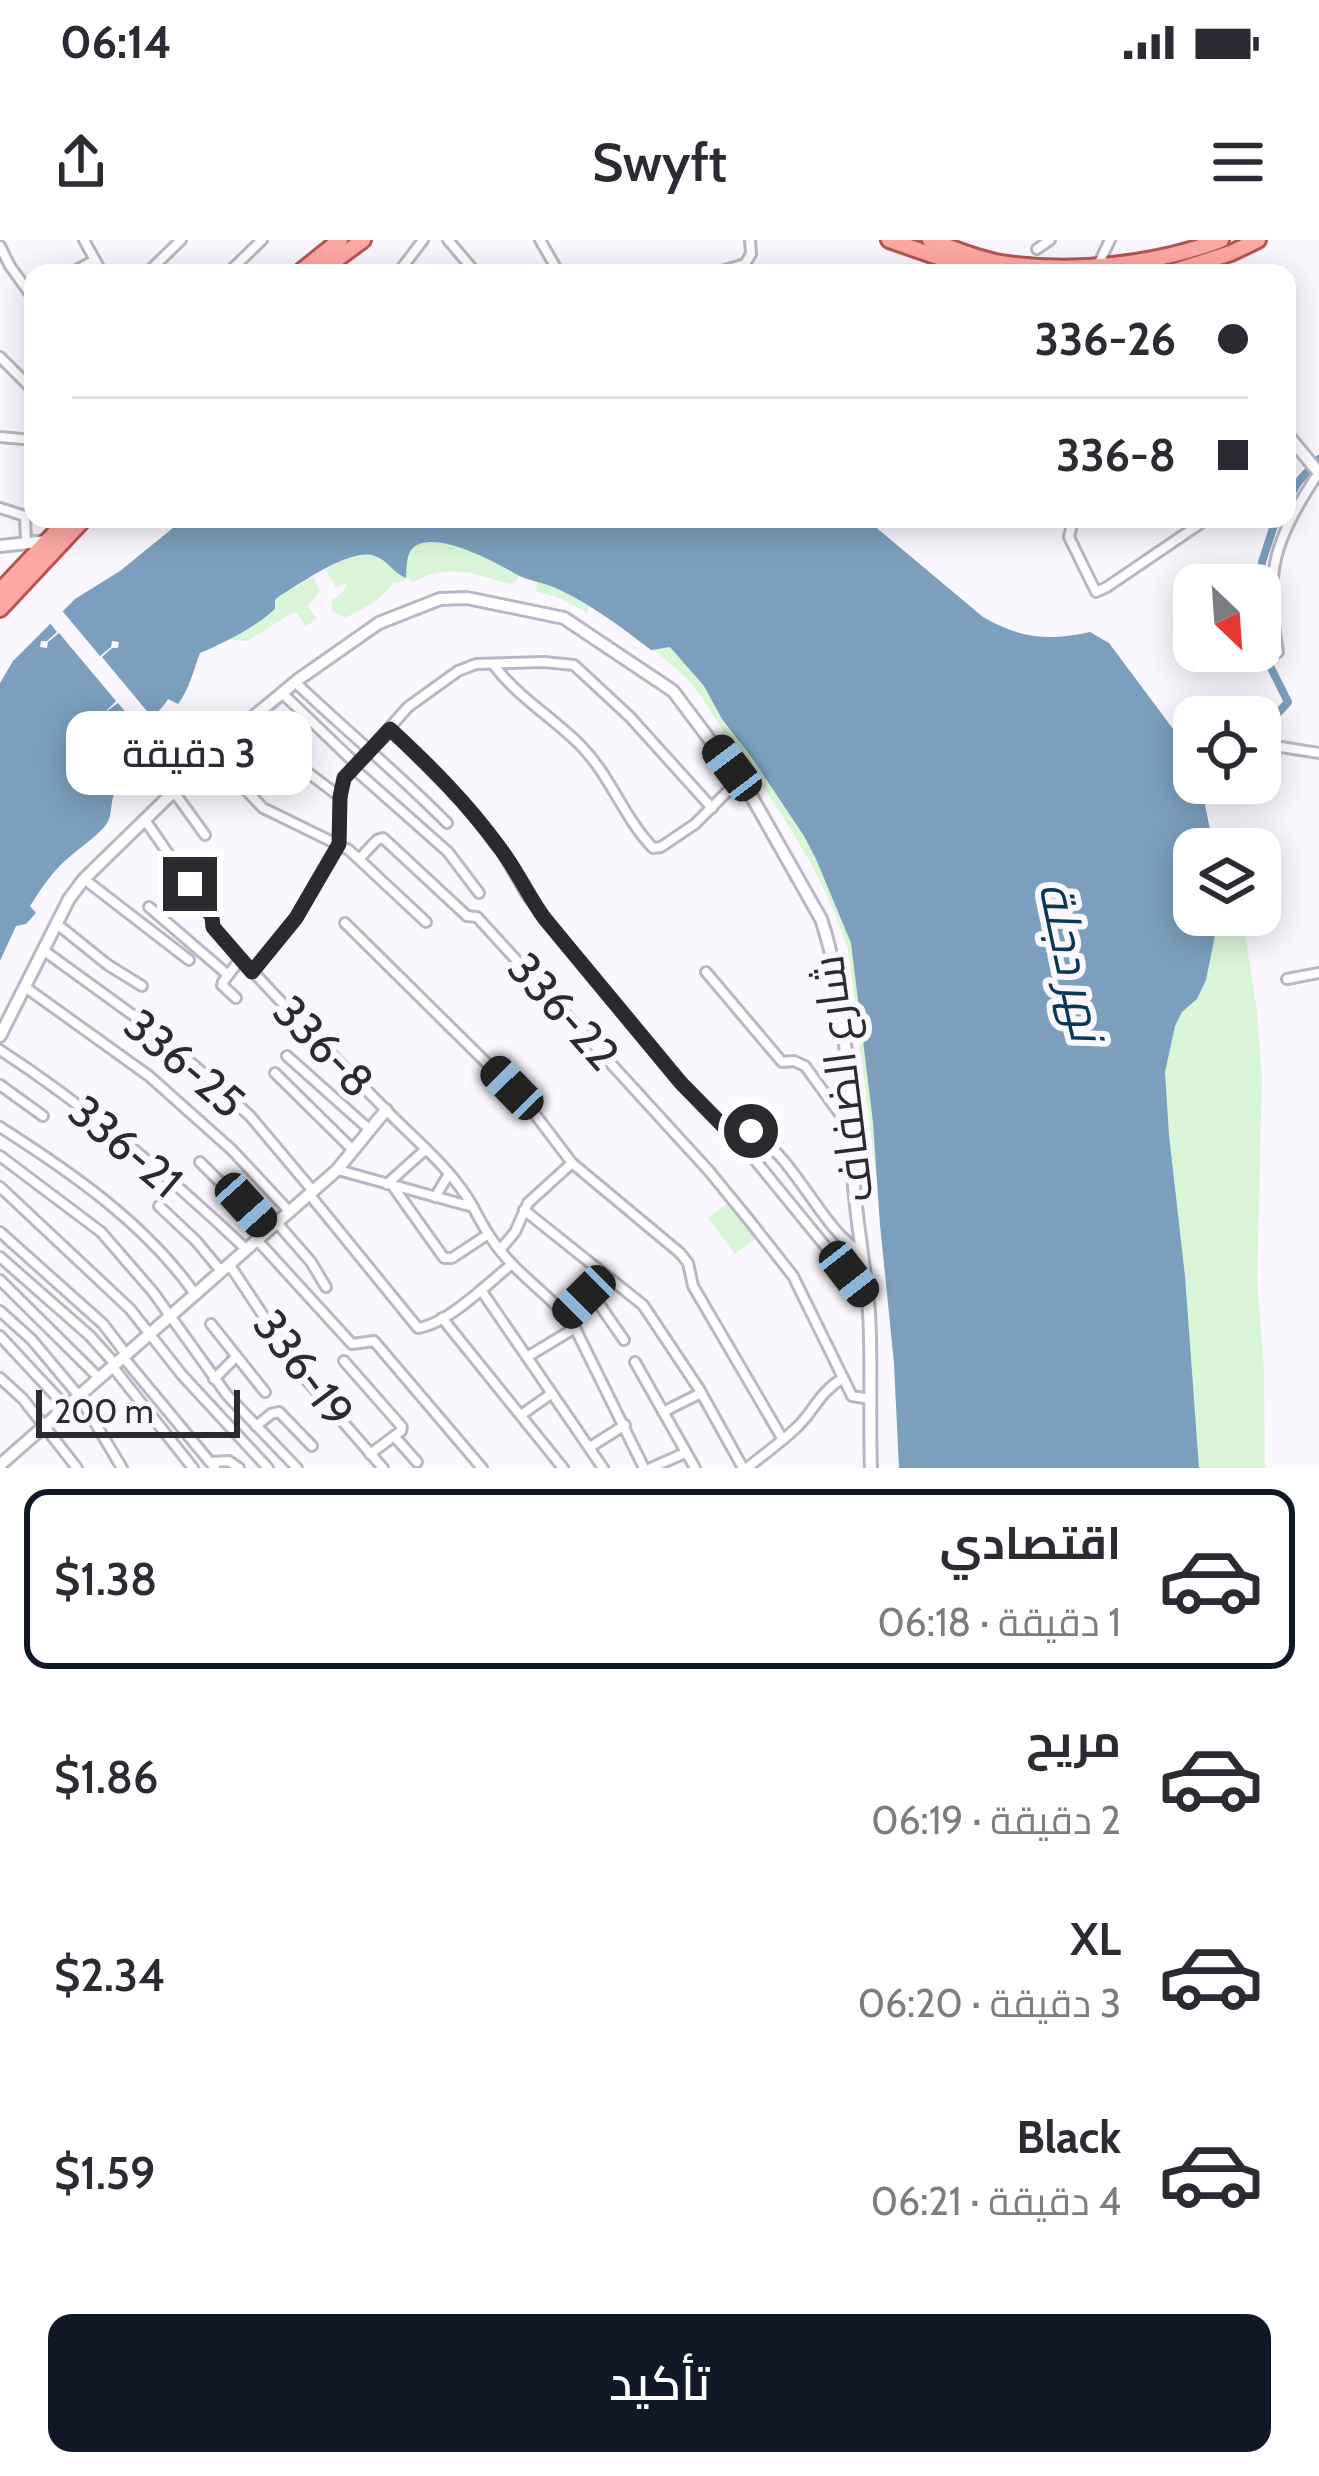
<!DOCTYPE html>
<html lang="ar">
<meta charset="utf-8">
<style>
:root{--surface:#fff;--page:#f2f2f3;--text:#2b2b33;--muted:#7c7c81;--line:#e1e1e2;--accent:#111827}
body{margin:0;font-family:Cabin,Cairo,sans-serif;background:var(--page);color:var(--text);direction:rtl;height:100vh;display:flex;flex-direction:column;font-size:45px;white-space:nowrap}
*{box-sizing:border-box;margin:0}
p{font-size:39px;color:var(--muted)}
.icon{flex:none;width:66px;height:66px;fill:none;stroke:currentColor;stroke-width:2;stroke-linecap:round;stroke-linejoin:round}
.map{position:relative;height:1228px;overflow:hidden;direction:ltr}
.side{display:flex;flex-direction:column;background:var(--surface);flex:1}
.side>*{flex:none}
.banner{position:absolute;left:24px;top:24px;width:1272px;height:264px;border-radius:24px;box-shadow:0 6px 30px #0003;direction:rtl;display:grid;align-content:center;height:264px;padding:0 48px;background:var(--surface)}
.needle{width:78px;rotate:155deg}
.tools{position:absolute;left:1173px;top:324px;display:grid;gap:24px}
.tools a{display:grid;place-items:center;width:108px;height:108px;border-radius:24px;background:var(--surface);box-shadow:0 6px 30px #0003;font-size:60px}
.scale{position:absolute;left:36px;bottom:30px;width:204px;box-sizing:border-box;padding-left:12px;border:6px solid #2c2a2f;border-top:0;font-size:33px;line-height:42px;white-space:nowrap;color:#2c2a2f;-webkit-text-stroke:9px #faf8fe;paint-order:stroke}
.end{position:absolute;width:54px;height:54px;margin:-27px;border:15px solid #2c2a2f;background:#fff;box-shadow:0 0 0 6px #fff}
.from{border-radius:50%}
.bubble{position:absolute;height:84px;border-radius:24px;background:var(--surface);box-shadow:0 6px 30px #0003;font-size:39px;font-weight:600;line-height:84px;text-align:center;direction:rtl}
.car{position:absolute;width:36px;height:72px;margin:-36px -18px;border-radius:15px;box-shadow:0 0 9px 3px #0007;background:linear-gradient(#222 24%,#8ab4d8 0 40%,#222 0 76%,#8ab4d8 0 86%,#222 0)}
.banner b{display:flex;align-items:center;gap:42px;height:114px;font-size:45px}
.banner b+b{border-top:3px solid var(--line)}
.banner i{width:30px;height:30px;background:var(--text)}
ul{padding:21px 0 0;list-style:none}
li{display:flex;align-items:center;gap:36px;height:180px;margin:0 24px 18px;padding:0 24px;border:6px solid transparent;border-radius:24px}
li div{flex:1}
li b{display:block;font-size:45px}
li em{font-style:normal;font-weight:600}
li.on{border-color:var(--accent)}
li>.icon{width:108px;height:108px;stroke-width:1.5}
.primary-button{display:flex;gap:24px;margin-top:auto;padding:24px 48px}
.primary-button a{flex:1;height:138px;border-radius:24px;background:var(--accent);color:#fff;font-size:48px;font-weight:600;line-height:138px;text-align:center}
.status{display:flex;justify-content:space-between;align-items:center;height:84px;padding:0 60px;background:var(--surface);direction:ltr}
.status svg{height:33px;fill:currentColor}
header{display:flex;justify-content:space-between;align-items:center;height:156px;padding:0 48px;background:var(--surface);font-size:54px;font-weight:600}
.map>svg:first-child{display:block}
</style>
<div class="status"><b>06:14</b><svg viewBox="0 0 49 12"><path d="M0 12V9h3v3zM5 12V6h3v6zM10 12V3h3v9zM15 12V0h3v12zM26 1h20v11H26zM47 4h2v5h-2z"/></svg></div>
<header><svg class="icon" aria-label="menu" viewBox="0 0 24 24"><path d="M4 6h16M4 12h16M4 18h16"/></svg>Swyft<svg class="icon" aria-label="share" viewBox="0 0 24 24"><path d="M12 15V3M7 8l5-5 5 5M5 13v7h14v-7"/></svg></header>
<div class="map">
<svg width="1319" height="1228" viewBox="0 0 1319 1228">
<rect width="100%" height="100%" fill="#faf8fe"/>
<g fill="#daf4d7">
<path d="M365 299 478 304 520 335 515 343 509 344C471 333 449 323 413 342L407 338 398 343 394 342C383 359 363 369 345 378L332 371V360L342 353 348 343 333 348 334 343 325 330Z"/>
<path d="M542 327 665 407 674 405 741 490 852 675 900 1103 899 1228 894 1123 878 953 869 948 866 940 867 894 864 877 858 864 861 824 848 710C824 632 776 564 729 499 715 479 703 456 686 438 658 410 621 386 588 365V373L557 357 535 351Z"/>
<path d="M314 337 320 352 307 366 317 378 306 387 297 373H292L247 401 231 400 250 369Z"/>
<path d="M1219 675H1242L1257 771 1262 838 1257 1041 1264 1129 1265 1228H1187L1162 908 1163 809 1216 689Z"/>
<path d="M728 963 755 999 735 1014 708 978Z"/>
</g>
<path fill="#7b9fbd" d="M184 279H866L983 377C1021 399 1048 401 1090 392L1109 403 1194 517V543H1207L1203 555 1214 609H1194V675H1219L1206 740 1197 759 1182 772 1175 786 1165 832 1169 895 1185 1036 1199 1228H899L894 1123 880 985 873 882 851 703 816 619 804 596 752 518 722 479 704 446 670 407 651 410C621 387 592 365 558 349 544 342 527 341 514 333 493 321 441 293 417 305 405 311 407 328 406 338 393 333 388 320 375 316 351 307 300 344 278 357L275 360V369C254 388 226 402 200 413 193 431 190 448 178 464L168 459C159 476 134 485 136 508 137 514 141 520 142 527L123 539 126 551 116 550C109 562 114 575 105 586 94 599 79 608 67 619 52 632 41 649 30 666L36 673 26 684 16 686 0 721V443L13 421 75 359 120 331Z"/>
<path fill="#faf8fe" d="M59 367 100 416 111 407 112 401 119 402 118 408H112L102 417 156 482 144 494 118 463 107 471 106 477H99V472L106 471 116 461 59 393 48 402 47 408 40 407 41 401H47L57 392 46 378Z"/>
<g fill="none" stroke-linecap="round" stroke-linejoin="round">
<g stroke="#7b9fbd" stroke-width="8">
<path d="M1287 261 1299 241 1319 219"/>
<path d="M1259 345 1262 322 1276 279"/>
<path d="M1260 387 1269 424 1288 462 1260 493"/>
</g>
<defs>
<g id="minor">
<path d="M84 0 102 33"/>
<path d="M448 0 476 33"/>
<path d="M540 0 559 33"/>
<path d="M0 6 10 26 33 58"/>
<path d="M1037 9 1050 0"/>
<path d="M1098 25 1110 0"/>
<path d="M71 33 95 20"/>
<path d="M147 33 181 0"/>
<path d="M228 33 262 0"/>
<path d="M398 33 423 0"/>
<path d="M715 33 745 24 751 14 750 0"/>
<path d="M0 117 33 150"/>
<path d="M0 197 33 200"/>
<path d="M0 268 25 276 26 303"/>
<path d="M1072 284 1069 297 1096 352 1107 347 1207 279"/>
<path d="M1278 412C1264 330 1274 301 1319 232"/>
<path d="M493 424C517 457 554 478 582 507 611 537 624 578 653 608L661 607 695 584 740 539"/>
<path d="M295 442C345 490 399 534 447 583"/>
<path d="M282 453 356 524"/>
<path d="M243 484 339 556"/>
<path d="M390 489 463 562 501 610 527 655 585 728 681 843 750 914 866 1056"/>
<path d="M1275 506 1319 513"/>
<path d="M212 514 263 568 349 610 426 682"/>
<path d="M353 528 448 612 479 653"/>
<path d="M174 552 205 595"/>
<path d="M145 580 212 677 213 687C268 750 327 810 386 870 416 901 452 929 473 967"/>
<path d="M359 619 377 600 383 598 467 676 477 677 709 931 749 980 793 1036 852 1156 870 1159"/>
<path d="M84 639 189 720"/>
<path d="M149 667 228 735"/>
<path d="M345 683 525 861 572 923 680 1013 688 1023 693 1046 782 1198"/>
<path d="M57 684 108 725 142 746"/>
<path d="M43 710 152 789 204 834 250 876 313 951"/>
<path d="M252 732 296 678 339 605 340 557 345 538 408 467 458 431 476 424 544 422 574 425 630 477 712 568"/>
<path d="M706 732 782 822 794 821 805 826 850 888"/>
<path d="M1287 739 1319 733"/>
<path d="M25 747 149 836 232 910 289 971"/>
<path d="M236 758 222 745 223 742 241 718"/>
<path d="M0 810C89 868 169 936 246 1009"/>
<path d="M287 816 370 890"/>
<path d="M275 833 353 910"/>
<path d="M0 845 43 876"/>
<path d="M0 887C72 933 146 984 195 1054"/>
<path d="M736 898 748 891C792 910 821 990 861 1012"/>
<path d="M0 916 101 992 153 1052 227 1155 297 1228"/>
<path d="M200 922 268 990"/>
<path d="M338 930 473 967C484 988 495 1007 512 1024 533 1046 558 1063 575 1088L644 1228"/>
<path d="M387 944 426 909"/>
<path d="M392 945 444 1018H452L487 995"/>
<path d="M0 947 130 1069 182 1135 268 1228"/>
<path d="M309 954 418 1088C449 1083 487 1044 512 1024"/>
<path d="M435 957 449 934"/>
<path d="M159 966 196 1001 221 1031"/>
<path d="M524 970 643 1065 699 1149 743 1228"/>
<path d="M277 983 311 1022 326 1047"/>
<path d="M0 992 103 1084 126 1114"/>
<path d="M257 1000 352 1104 374 1101 482 1228"/>
<path d="M500 1010 515 992 528 963 572 923"/>
<path d="M0 1017 90 1096 115 1124"/>
<path d="M229 1024 304 1137 383 1228"/>
<path d="M0 1040 99 1138"/>
<path d="M481 1050 603 1228"/>
<path d="M590 1051 624 1100"/>
<path d="M0 1071 32 1100 79 1156 122 1228"/>
<path d="M566 1075 606 1036"/>
<path d="M442 1078 563 1228"/>
<path d="M211 1084 265 1152"/>
<path d="M0 1096 66 1167"/>
<path d="M123 1117 215 1228"/>
<path d="M527 1117 575 1088"/>
<path d="M344 1121 402 1187 401 1191 370 1214"/>
<path d="M635 1122 695 1228"/>
<path d="M112 1126 193 1228"/>
<path d="M0 1138 23 1159 77 1228"/>
<path d="M214 1139 236 1117"/>
<path d="M663 1172 701 1153"/>
<path d="M521 1175 551 1154"/>
<path d="M256 1186 271 1174 279 1172 312 1206"/>
<path d="M394 1196 417 1222"/>
<path d="M590 1207 625 1185"/>
<path d="M212 1222 229 1221 239 1228"/>
<path d="M651 1228 685 1213"/>
<path d="M747 1228C763 1215 780 1203 795 1189 815 1171 817 1154 843 1138"/>
</g>
<g id="tertiary">
<path d="M1287 194 1319 233"/>
<path d="M0 306 47 301"/>
<path d="M0 796 69 659 84 639 235 492 299 439 379 383 440 359 467 358 564 378 673 451 749 552 821 679C848 760 848 850 853 934 856 980 865 1026 869 1072 872 1123 869 1176 871 1228"/>
<path d="M0 1225 337 930 386 870"/>
</g>
<g id="primary">
<path d="M889 0 984 33"/>
<path d="M930 0C953 8 976 19 1001 23 1072 34 1154 25 1221 0"/>
<path d="M299 33 340 0"/>
<path d="M318 33 363 0"/>
<path d="M1169 33 1231 13 1258 0"/>
<path d="M0 351 68 279"/>
<path d="M0 369 84 279"/>
</g>
</defs>
<use href="#minor" stroke="#bbb6c4" stroke-width="14"/>
<use href="#tertiary" stroke="#bbb6c4" stroke-width="16"/>
<use href="#primary" stroke="#b45654" stroke-width="20"/>
<use href="#minor" stroke="#fff" stroke-width="8"/>
<use href="#tertiary" stroke="#fff" stroke-width="10"/>
<use href="#primary" stroke="#fea8a4" stroke-width="14"/>
</g>
<g fill="none" stroke-linecap="round" stroke-linejoin="round">
<path stroke="#2c2a2f" stroke-width="15" d="M190 644 212 677 213 687 252 732 296 678 339 604 340 557 344 538 390 489C430 526 467 563 499 607 517 630 528 656 545 679L681 843 735 898 751 891"/>
</g>
<g text-anchor="middle" dominant-baseline="central" stroke-width="12" stroke-linejoin="round" paint-order="stroke">
<g font-size="45" fill="#2c2a2f" stroke="#faf8fe">
<text transform="translate(564 771) rotate(48)">336-22</text>
<text transform="translate(324 806) rotate(46)">336-8</text>
<text transform="translate(185 823) rotate(40)">336-25</text>
<text transform="translate(842 839) rotate(-97)">شارع الضفاف</text>
<text transform="translate(126 906) rotate(40)">336-21</text>
<text transform="translate(304 1128) rotate(53)">336-19</text>
</g>
<g font-size="48" font-style="italic" fill="#0a3756" stroke="#faf8fe">
<text transform="translate(1072 721) rotate(78)">نهر دجلة</text>
</g>
</g>
</svg>
<div class="tools">
<a><svg class="needle" viewBox="-14 -14 28 28"><path d="M0-13l5 13h-10z" fill="#e53935"/><path d="M0 13l5-13h-10z" fill="#7c7c81"/></svg></a>
<a><svg class="icon" aria-label="locate" viewBox="0 0 24 24"><circle cx="12" cy="12" r="6"/><path d="M12 2v4M12 18v4M2 12h4M18 12h4"/></svg></a>
<a><svg class="icon" aria-label="layers" viewBox="0 0 24 24"><path d="M12 4l9 5-9 5-9-5zM3 14l9 5 9-5"/></svg></a>
</div>
<div class="scale">200 m</div>
<i class="end from" style="left:751px;top:891px"></i>
<i class="end" style="left:190px;top:644px"></i>
<div class="bubble" style="left:66px;top:471px;width:246px">3 دقيقة</div>
<i class="car" style="left:732px;top:528px;rotate:323deg"></i>
<i class="car" style="left:512px;top:848px;rotate:316deg"></i>
<i class="car" style="left:246px;top:965px;rotate:138deg"></i>
<i class="car" style="left:849px;top:1034px;rotate:142deg"></i>
<i class="car" style="left:584px;top:1057px;rotate:225deg"></i>
<div class="banner">
<b><i class="from"></i>336-26</b>
<b><i></i>336-8</b>
</div>
</div>
<section class="side">
<ul>
<li class="on"><svg class="icon" aria-label="car" viewBox="0 0 24 24"><path d="M5 17H2v-5l4-1 3-4h7l3 4 3 1v5h-3M9 17h6M6 11h13"/><circle cx="7" cy="17" r="2"/><circle cx="17" cy="17" r="2"/></svg><div><b>اقتصادي</b><p>1 دقيقة · 06:18</p></div><em>$1.38</em></li>
<li><svg class="icon" aria-label="car" viewBox="0 0 24 24"><path d="M5 17H2v-5l4-1 3-4h7l3 4 3 1v5h-3M9 17h6M6 11h13"/><circle cx="7" cy="17" r="2"/><circle cx="17" cy="17" r="2"/></svg><div><b>مريح</b><p>2 دقيقة · 06:19</p></div><em>$1.86</em></li>
<li><svg class="icon" aria-label="car" viewBox="0 0 24 24"><path d="M5 17H2v-5l4-1 3-4h7l3 4 3 1v5h-3M9 17h6M6 11h13"/><circle cx="7" cy="17" r="2"/><circle cx="17" cy="17" r="2"/></svg><div><b>XL</b><p>3 دقيقة · 06:20</p></div><em>$2.34</em></li>
<li><svg class="icon" aria-label="car" viewBox="0 0 24 24"><path d="M5 17H2v-5l4-1 3-4h7l3 4 3 1v5h-3M9 17h6M6 11h13"/><circle cx="7" cy="17" r="2"/><circle cx="17" cy="17" r="2"/></svg><div><b>Black</b><p>4 دقيقة · 06:21</p></div><em>$1.59</em></li>
</ul>
<div class="primary-button"><a>تأكيد</a></div>
</section>
